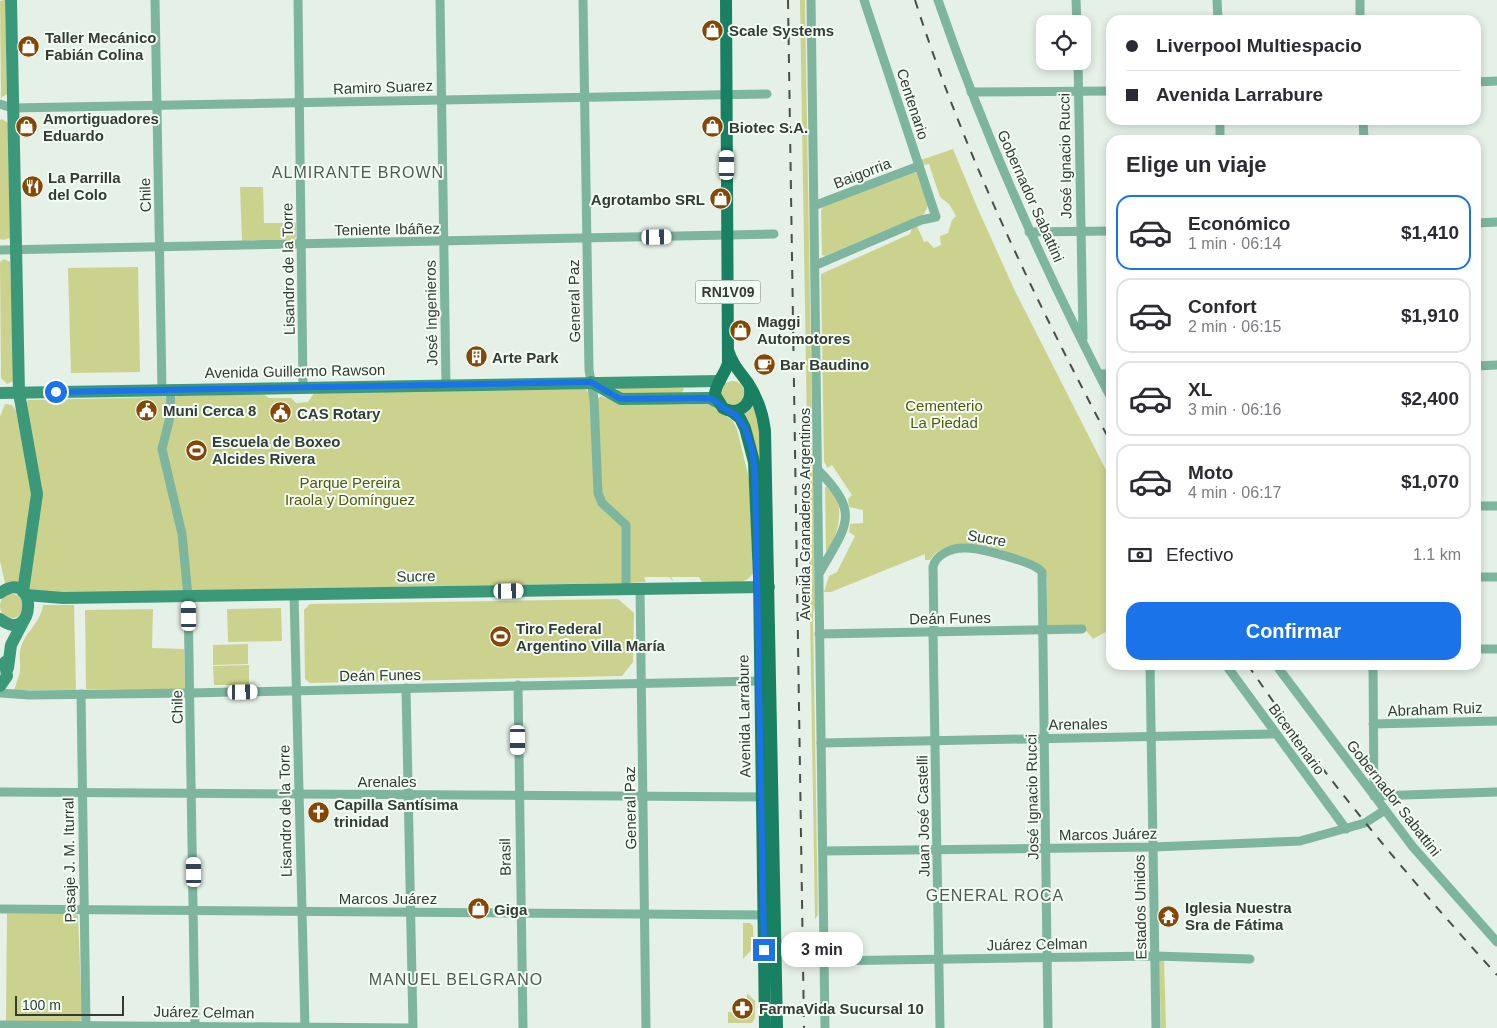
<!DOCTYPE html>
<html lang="es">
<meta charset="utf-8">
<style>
:root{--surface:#fff;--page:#f2f2f3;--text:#2b2b33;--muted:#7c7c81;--line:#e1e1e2;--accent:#1a73e8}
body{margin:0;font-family:Arial,sans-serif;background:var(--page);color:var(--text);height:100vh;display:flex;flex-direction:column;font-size:19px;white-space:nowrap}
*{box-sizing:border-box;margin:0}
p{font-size:16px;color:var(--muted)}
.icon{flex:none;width:28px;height:28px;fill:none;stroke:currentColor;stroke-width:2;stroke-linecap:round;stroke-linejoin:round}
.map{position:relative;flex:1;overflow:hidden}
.sheet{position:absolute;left:1106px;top:135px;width:375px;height:535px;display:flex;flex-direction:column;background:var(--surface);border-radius:15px;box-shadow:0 2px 8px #0003}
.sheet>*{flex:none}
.top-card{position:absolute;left:1106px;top:15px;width:375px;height:110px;border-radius:15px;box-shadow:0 2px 8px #0003;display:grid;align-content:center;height:110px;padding:0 20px;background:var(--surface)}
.fabs{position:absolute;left:1036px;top:15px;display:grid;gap:10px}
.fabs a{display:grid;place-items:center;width:55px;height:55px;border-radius:10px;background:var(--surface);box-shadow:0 2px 8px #0003;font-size:25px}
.scale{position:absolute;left:15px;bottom:12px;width:109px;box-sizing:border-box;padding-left:5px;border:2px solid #363a36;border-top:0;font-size:14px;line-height:18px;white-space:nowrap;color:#363a36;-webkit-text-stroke:4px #f2fef4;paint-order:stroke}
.end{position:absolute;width:22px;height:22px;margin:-11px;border:6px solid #1a73e8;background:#fff;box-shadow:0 0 0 2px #fff}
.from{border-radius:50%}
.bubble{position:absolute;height:35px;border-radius:15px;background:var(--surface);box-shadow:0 2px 8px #0003;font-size:16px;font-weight:700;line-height:35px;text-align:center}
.car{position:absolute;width:15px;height:30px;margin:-15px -8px;border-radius:6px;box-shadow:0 0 4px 1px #0007;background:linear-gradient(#fff 24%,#345 0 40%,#fff 0 76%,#345 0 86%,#fff 0)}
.top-card b{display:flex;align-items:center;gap:18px;height:48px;font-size:19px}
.top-card b+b{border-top:1px solid var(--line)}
.top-card i{width:12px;height:12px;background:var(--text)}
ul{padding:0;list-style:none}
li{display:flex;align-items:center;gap:15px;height:75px;margin:0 10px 8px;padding:0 10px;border:2px solid var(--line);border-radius:15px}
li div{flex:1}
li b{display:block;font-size:19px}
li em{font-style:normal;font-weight:700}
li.selected{border-color:var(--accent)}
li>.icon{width:45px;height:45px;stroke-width:1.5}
h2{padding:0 20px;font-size:22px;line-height:60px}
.pay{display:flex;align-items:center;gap:12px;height:55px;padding:0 20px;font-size:19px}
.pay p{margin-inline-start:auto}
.button{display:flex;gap:10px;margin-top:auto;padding:10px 20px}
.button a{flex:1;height:58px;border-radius:15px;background:var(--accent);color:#fff;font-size:20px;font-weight:700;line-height:58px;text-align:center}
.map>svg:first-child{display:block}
</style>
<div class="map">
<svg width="1497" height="1028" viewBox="0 0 1497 1028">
<rect width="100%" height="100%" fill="#e5f0e7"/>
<g fill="#cbd28e">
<path d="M5 0 7 94 1 98 0 1Z"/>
<path d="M800 0H805L815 606 813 614 818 915 815 919Z"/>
<path d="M2 119 8 123 10 238 3 240 0 239V120Z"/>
<path d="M953 149 977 207 1014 289 1111 480V629L1093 639 1083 627H1049L1046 625 1047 578 1041 566C1033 560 1021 559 1011 556 989 550 946 534 930 560H925V554L831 592H824L829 576 837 572 855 536 849 532 850 524 863 523V510L849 507 848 499 852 495 832 465 827 468 824 461 821 274 910 234 912 228 917 226 924 242 927 241 934 248 941 245 940 236 948 233 952 220 956 216 949 204 940 197 929 164 923 165 921 160Z"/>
<path d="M916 172 928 206 924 214 825 256 822 255 821 211 823 207Z"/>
<path d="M240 187H263L264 223H296V237L294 239 242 241Z"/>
<path d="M4 259 10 262 14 381 7 384 1 378 0 262Z"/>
<path d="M138 267 140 372 71 373 68 268Z"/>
<circle cx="733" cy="393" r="12"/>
<path d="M617 388H683L684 390 681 393H619Z"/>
<path d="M585 389 590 394 602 498 598 399 601 396 619 403 712 405 732 420 737 429 749 479 753 573C746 588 717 582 702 582L699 577H671L674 582 669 577H644L646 582 629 583 628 522 624 517H617L622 522V583L40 593 29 589 42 494 25 406 28 400 164 397 167 398 164 449 173 401 177 396 263 394 269 398H291L296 403 308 402 314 393Z"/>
<path d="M5 404 12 405 16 411 32 489 19 583H5L0 561V417Z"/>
<path d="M753 406 760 428 766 575 751 427 745 414Z"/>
<path d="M825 487H827C831 491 836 497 838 503 842 517 836 542 826 552Z"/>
<circle cx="12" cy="606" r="12"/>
<path d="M618 599 634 613 633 662 622 676 310 683 305 679 304 610 310 604Z"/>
<path d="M43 605H74L76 690H14C16 684 19 677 20 671 21 662 18 655 21 647 26 631 41 622 43 605Z"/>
<path d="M281 608 282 641 228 642 227 609Z"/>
<path d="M153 609 152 648 184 649 185 689H86L85 610Z"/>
<path d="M248 644V664L213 665V645Z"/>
<path d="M249 665V685H214L213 666Z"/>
<path d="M7 914H75L78 916 82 1018 80 1021H6Z"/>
<path d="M743 923H750L753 926 754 947 743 959Z"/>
<path d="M1164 956 1166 1028H1161L1159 960Z"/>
<path d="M747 993 755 1001V1018L752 1023H728V1012H747Z"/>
</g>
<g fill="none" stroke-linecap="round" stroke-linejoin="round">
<g stroke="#7eb59f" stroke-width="9">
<path d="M155 0 162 390"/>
<path d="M298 0 303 387"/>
<path d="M440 0 446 385"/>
<path d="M583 0 589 370 594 399 598 493 602 503 626 525V589"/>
<path d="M811 0 825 1028"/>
<path d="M938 0C985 137 1044 269 1111 398"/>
<path d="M1076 0 1077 24"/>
<path d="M1217 0 1218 20"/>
<path d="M1360 0V20"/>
<path d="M1078 61 1083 338"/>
<path d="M1476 82 1497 81"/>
<path d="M971 92 1111 91"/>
<path d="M0 104 12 108 767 94"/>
<path d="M1220 120V140"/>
<path d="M1363 120 1364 140"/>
<path d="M816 205 919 166"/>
<path d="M1476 223 1497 222"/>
<path d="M1029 232 1111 231"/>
<path d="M0 250 774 234"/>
<path d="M816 265 921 220 936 217 864 0"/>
<path d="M1476 366 1497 365"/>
<path d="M1099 374H1111"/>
<path d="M171 389 170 417 162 449 182 534 188 596 195 1028"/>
<path d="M818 470C861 514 847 524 820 572"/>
<path d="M1476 506H1497"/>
<path d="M1476 577H1497"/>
<path d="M640 589 646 1028"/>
<path d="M294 594 305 1028"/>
<path d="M933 633 940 1028"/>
<path d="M934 633 933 567C936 554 952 548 964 548 977 547 1035 562 1042 572L1048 1028"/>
<path d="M819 634 1082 629"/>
<path d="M1476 649H1497"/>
<path d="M1150 665 1156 1028"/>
<path d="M1226 665 1346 829"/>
<path d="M1276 665 1413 847 1497 942"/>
<path d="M1373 665 1374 796 1497 792"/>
<path d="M518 685 523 1028"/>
<path d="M406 688 413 1028"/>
<path d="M0 693 29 695 190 693 760 681"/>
<path d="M81 694 86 1025"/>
<path d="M1373 724 1497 721"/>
<path d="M821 743 1275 734"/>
<path d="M0 792 766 797"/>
<path d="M824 851 1153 847 1300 841 1365 823 1385 810"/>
<path d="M0 909 768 915"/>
<path d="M824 961 1155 956 1250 959"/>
<path d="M0 1025 408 1028"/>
</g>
<g stroke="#3b997a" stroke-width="12">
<path d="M11 0 19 393 37 494 23 592"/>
<path d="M591 382 621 399 709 398 717 402"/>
<path d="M0 393 720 381"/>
<path d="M0 593C39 566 36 647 0 619"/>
<path d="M26 595 63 598 769 587"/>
<path d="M8 668 11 645 24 620"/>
<path d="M0 686 7 676 5 662"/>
</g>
<g stroke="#1a8062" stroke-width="12">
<path d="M726 0 728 363C725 375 715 383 715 395L723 408C737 416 752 406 750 389"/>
<path d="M728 350C732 364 740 372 748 383 757 397 763 414 765 431L777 1028"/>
<path d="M731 411 740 418 745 428 754 462 759 577 765 1028"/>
</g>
<g stroke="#494e49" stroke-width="2" stroke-dasharray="9 9" stroke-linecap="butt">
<path d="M788 0 804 1028"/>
<path d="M915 0C964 154 1036 301 1111 443"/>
<path d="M1248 665C1322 775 1408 877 1497 975"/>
</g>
</g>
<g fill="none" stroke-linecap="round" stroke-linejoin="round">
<path stroke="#1a73e8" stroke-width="6" d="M56 392 591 382 620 399 709 398 717 402 723 408 736 415 745 428 752 449 755 474 764 950"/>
</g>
<defs>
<symbol id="shop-disc" viewBox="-11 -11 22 22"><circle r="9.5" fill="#854706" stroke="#f2fef4"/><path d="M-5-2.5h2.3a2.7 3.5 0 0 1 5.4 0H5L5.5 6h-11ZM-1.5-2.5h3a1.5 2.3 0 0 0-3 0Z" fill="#fff"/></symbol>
<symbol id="restaurant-disc" viewBox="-11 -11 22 22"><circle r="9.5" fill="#854706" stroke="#f2fef4"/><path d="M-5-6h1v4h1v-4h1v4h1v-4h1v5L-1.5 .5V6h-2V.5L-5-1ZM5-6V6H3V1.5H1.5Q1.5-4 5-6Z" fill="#fff"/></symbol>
<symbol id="building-disc" viewBox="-11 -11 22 22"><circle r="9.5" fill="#854706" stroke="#f2fef4"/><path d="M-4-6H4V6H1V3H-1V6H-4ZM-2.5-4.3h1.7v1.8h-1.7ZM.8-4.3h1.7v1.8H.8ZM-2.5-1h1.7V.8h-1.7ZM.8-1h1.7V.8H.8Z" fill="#fff"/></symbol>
<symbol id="cafe-disc" viewBox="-11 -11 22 22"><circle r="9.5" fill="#854706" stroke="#f2fef4"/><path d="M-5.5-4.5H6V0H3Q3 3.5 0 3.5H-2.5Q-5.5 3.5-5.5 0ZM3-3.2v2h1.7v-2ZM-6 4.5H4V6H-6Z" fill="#fff"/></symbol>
<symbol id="civic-disc" viewBox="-11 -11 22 22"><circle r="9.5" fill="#854706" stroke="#f2fef4"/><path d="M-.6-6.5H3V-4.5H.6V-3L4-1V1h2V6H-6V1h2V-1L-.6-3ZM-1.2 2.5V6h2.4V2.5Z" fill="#fff"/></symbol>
<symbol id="stadium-disc" viewBox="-11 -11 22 22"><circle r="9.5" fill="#854706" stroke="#f2fef4"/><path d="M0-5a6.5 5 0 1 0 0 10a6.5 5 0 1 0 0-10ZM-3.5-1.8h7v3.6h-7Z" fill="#fff"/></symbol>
<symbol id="church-disc" viewBox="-11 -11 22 22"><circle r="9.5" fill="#854706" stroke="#f2fef4"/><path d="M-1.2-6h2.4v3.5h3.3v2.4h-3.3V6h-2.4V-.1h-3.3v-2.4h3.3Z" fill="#fff"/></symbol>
<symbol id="temple-disc" viewBox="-11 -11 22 22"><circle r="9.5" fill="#854706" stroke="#f2fef4"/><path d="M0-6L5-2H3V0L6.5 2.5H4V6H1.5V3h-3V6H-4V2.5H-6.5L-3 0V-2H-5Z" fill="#fff"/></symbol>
<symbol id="pharmacy-disc" viewBox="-11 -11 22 22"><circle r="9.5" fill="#854706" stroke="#f2fef4"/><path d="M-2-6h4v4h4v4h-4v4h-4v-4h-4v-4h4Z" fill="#fff"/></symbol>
</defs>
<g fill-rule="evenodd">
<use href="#shop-disc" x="700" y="18" width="25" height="25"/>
<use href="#shop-disc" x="16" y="34" width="25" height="25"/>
<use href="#shop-disc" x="14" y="114" width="25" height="25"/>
<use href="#shop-disc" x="700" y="114" width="25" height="25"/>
<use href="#restaurant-disc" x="20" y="174" width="25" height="25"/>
<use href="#shop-disc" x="708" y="186" width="25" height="25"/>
<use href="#shop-disc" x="728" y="318" width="25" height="25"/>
<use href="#building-disc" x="464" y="344" width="25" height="25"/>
<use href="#cafe-disc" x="752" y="352" width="25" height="25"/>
<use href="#civic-disc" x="134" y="398" width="25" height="25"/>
<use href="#civic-disc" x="268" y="400" width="25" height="25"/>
<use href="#stadium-disc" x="184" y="438" width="25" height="25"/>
<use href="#stadium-disc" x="488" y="624" width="25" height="25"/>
<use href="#church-disc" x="306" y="800" width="25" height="25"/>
<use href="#shop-disc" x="466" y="896" width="25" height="25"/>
<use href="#temple-disc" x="1156" y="904" width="25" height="25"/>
<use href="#pharmacy-disc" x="730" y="996" width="25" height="25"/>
</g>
<g text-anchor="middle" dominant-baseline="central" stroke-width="4" stroke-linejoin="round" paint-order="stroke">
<rect fill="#f2fef4" stroke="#6e756f" stroke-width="1" x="695.5" y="280.5" width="65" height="23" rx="4"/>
<g font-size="14" font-weight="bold" fill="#363a36">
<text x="728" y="292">RN1V09</text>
</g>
<g font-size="15" font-weight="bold" fill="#363a36" stroke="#f2fef4" text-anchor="start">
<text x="729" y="30">Scale Systems</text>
<text x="45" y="37">Taller Mecánico<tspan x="45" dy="17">Fabián Colina</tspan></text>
<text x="43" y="118">Amortiguadores<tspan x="43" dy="17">Eduardo</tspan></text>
<text x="729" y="127">Biotec S.A.</text>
<text x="48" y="177">La Parrilla<tspan x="48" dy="17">del Colo</tspan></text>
<text x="705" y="199" text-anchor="end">Agrotambo SRL</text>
<text x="757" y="321">Maggi<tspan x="757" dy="17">Automotores</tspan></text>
<text x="492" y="357">Arte Park</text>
<text x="780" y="364">Bar Baudino</text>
<text x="163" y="410">Muni Cerca 8</text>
<text x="297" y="413">CAS Rotary</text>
<text x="212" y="441">Escuela de Boxeo<tspan x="212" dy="17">Alcides Rivera</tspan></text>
<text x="516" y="628">Tiro Federal<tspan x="516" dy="17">Argentino Villa María</tspan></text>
<text x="334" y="804">Capilla Santísima<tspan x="334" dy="17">trinidad</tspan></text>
<text x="1185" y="907">Iglesia Nuestra<tspan x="1185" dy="17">Sra de Fátima</tspan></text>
<text x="494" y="909">Giga</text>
<text x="759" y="1008">FarmaVida Sucursal 10</text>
</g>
<g font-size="15" fill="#363a36" stroke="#f2fef4">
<text transform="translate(383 87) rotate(-2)">Ramiro Suarez</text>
<text transform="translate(913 104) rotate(72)">Centenario</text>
<text transform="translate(1065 156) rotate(-91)">José Ignacio Rucci</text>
<text transform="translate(862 173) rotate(-21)">Baigorria</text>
<text transform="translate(145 195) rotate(-92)">Chile</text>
<text transform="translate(1031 196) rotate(66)">Gobernador Sabattini</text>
<text transform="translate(387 229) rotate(-1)">Teniente Ibáñez</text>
<text transform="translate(288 269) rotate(-91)">Lisandro de la Torre</text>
<text transform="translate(574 301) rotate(-91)">General Paz</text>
<text transform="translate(431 313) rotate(-91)">José Ingenieros</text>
<text transform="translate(295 371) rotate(-1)">Avenida Guillermo Rawson</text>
<text transform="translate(804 514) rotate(-90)">Avenida Granaderos Argentinos</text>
<text transform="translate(987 538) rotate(10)">Sucre</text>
<text transform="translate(416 576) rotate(-1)">Sucre</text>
<text transform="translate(950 618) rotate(-1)">Deán Funes</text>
<text transform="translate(380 675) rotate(-1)">Deán Funes</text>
<text transform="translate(177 707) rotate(-91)">Chile</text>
<text transform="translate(1435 709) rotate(-2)">Abraham Ruiz</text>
<text transform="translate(744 716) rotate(-91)">Avenida Larrabure</text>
<text transform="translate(1078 724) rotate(-1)">Arenales</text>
<text transform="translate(1297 739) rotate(54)">Bicentenario</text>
<text x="387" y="781">Arenales</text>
<text transform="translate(1032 797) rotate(-91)">José Ignacio Rucci</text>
<text transform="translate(1394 798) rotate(52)">Gobernador Sabattini</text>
<text transform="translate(630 808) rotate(-91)">General Paz</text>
<text transform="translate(285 811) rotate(-91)">Lisandro de la Torre</text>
<text transform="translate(923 816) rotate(-91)">Juan José Castelli</text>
<text transform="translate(1108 834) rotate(-1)">Marcos Juárez</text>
<text transform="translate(505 857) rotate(-91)">Brasil</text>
<text transform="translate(69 860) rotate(-91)">Pasaje J. M. Iturral</text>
<text x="388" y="898">Marcos Juárez</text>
<text transform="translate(1140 907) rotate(-91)">Estados Unidos</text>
<text transform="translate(1037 944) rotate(-1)">Juárez Celman</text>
<text transform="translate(204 1012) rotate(1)">Juárez Celman</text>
</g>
<g font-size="15" fill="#555909" stroke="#f2fef4">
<text x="944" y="405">Cementerio<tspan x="944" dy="17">La Piedad</tspan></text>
<text x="350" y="482">Parque Pereira<tspan x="350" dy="17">Iraola y Domínguez</tspan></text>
</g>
<g font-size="16" letter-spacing="1" fill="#505a52" stroke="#f2fef4">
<text x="358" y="172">ALMIRANTE BROWN</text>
<text x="995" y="895">GENERAL ROCA</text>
<text x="456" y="979">MANUEL BELGRANO</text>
</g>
</g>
</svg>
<div class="fabs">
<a><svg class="icon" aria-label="locate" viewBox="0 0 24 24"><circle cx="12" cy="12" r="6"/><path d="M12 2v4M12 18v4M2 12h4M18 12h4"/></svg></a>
</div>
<div class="scale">100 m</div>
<i class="end from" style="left:56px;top:392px"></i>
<i class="end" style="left:764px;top:950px"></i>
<div class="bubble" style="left:781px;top:932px;width:82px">3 min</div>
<i class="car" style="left:727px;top:165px;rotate:0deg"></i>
<i class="car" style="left:657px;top:237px;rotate:89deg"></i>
<i class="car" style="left:509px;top:591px;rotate:89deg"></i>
<i class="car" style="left:189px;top:616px;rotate:359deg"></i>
<i class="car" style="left:243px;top:692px;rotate:89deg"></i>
<i class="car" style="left:518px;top:740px;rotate:180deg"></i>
<i class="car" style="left:194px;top:872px;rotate:359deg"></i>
<div class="top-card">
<b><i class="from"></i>Liverpool Multiespacio</b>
<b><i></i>Avenida Larrabure</b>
</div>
<section class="sheet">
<h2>Elige un viaje</h2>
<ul>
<li class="selected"><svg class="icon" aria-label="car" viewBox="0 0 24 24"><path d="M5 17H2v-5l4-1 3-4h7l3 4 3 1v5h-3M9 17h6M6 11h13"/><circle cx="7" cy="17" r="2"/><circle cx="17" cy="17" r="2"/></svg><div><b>Económico</b><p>1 min · 06:14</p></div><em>$1,410</em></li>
<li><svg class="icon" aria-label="car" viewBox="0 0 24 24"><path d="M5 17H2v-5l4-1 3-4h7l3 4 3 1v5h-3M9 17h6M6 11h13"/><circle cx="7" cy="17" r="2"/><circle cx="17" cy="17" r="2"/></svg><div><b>Confort</b><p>2 min · 06:15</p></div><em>$1,910</em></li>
<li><svg class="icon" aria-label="car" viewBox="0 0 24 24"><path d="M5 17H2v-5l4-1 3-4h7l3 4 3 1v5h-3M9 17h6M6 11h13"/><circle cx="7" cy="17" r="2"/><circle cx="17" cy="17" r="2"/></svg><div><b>XL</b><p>3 min · 06:16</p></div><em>$2,400</em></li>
<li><svg class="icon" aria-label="car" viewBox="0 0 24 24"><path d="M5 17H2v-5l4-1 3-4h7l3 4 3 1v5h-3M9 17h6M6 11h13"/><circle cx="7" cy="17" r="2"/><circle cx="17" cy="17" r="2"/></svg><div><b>Moto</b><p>4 min · 06:17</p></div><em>$1,070</em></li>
</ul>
<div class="pay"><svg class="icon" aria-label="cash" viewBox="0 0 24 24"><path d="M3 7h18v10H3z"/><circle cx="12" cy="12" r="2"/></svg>Efectivo<p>1.1 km</p></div>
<div class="button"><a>Confirmar</a></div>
</section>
</div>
